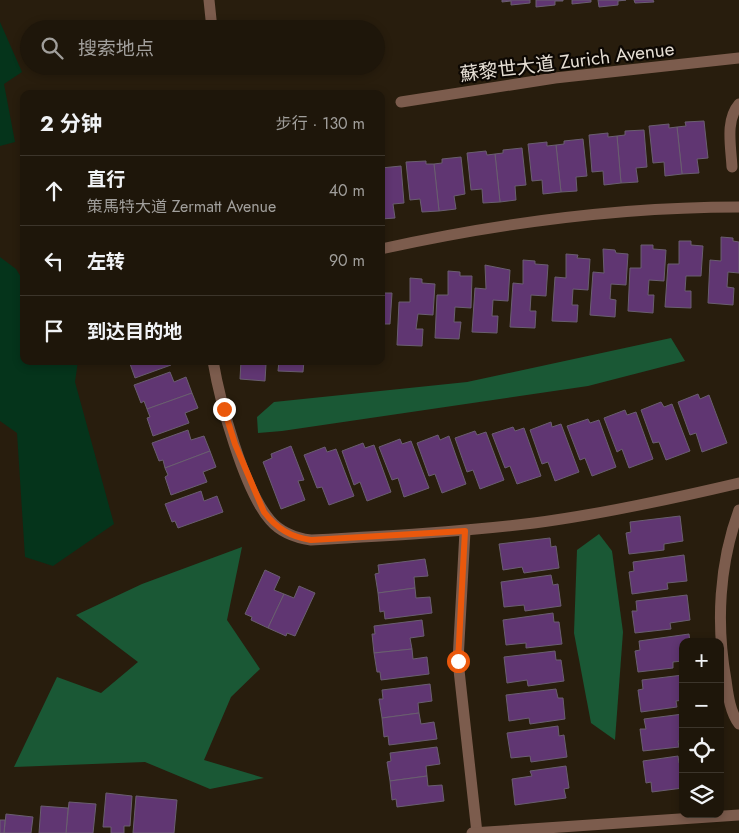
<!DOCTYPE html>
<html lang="zh">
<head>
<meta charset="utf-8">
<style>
	body { margin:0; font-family:Jost,"Noto Sans SC",sans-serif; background:#2b2318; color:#f1f3f6 }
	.controls { position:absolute; right:15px; bottom:15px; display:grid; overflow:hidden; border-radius:10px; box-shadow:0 2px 8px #0003 }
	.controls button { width:45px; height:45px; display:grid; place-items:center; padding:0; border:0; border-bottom:1px solid #3c352b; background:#1e160a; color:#f1f3f6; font:25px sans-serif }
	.stop { position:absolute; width:15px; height:15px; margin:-11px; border:4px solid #ea580c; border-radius:50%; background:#fff }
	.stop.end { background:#ea580c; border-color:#fff; box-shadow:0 1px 5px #0008 }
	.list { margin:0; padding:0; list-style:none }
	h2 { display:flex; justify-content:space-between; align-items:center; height:65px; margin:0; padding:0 20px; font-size:21px }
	h2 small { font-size:16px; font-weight:400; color:#a19f9c }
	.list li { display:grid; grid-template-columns:32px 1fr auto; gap:15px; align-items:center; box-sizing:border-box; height:70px; padding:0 20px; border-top:1px solid #3c352b }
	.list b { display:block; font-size:19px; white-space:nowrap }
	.list p { margin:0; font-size:16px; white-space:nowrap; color:#a19f9c }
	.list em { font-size:16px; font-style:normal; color:#a19f9c }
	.icon { flex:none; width:28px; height:28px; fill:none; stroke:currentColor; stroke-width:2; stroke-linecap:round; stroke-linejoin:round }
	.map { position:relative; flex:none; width:739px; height:833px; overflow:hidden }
	.search { position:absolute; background:#1e160a; box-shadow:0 2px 8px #0003; left:20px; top:20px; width:365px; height:55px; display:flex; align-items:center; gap:12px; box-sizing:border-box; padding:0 18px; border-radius:28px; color:#a19f9c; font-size:19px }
	.panel { position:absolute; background:#1e160a; box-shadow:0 2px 8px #0003; left:20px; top:90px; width:365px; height:275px; border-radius:10px }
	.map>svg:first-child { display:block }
	.green { fill:#05341b }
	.forest { fill:#1a5835 }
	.building { fill:#603672; stroke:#6a5e70 }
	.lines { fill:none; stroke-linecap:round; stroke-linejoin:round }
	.service { stroke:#7c5c4d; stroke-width:11 }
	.route { stroke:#ea580c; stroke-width:6 }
	.labels { text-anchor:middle; stroke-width:4.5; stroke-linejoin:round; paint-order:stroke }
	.street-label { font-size:19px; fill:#e6dfd5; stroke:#0d0803 }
</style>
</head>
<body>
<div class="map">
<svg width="739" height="833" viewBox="0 0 739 833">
	<rect width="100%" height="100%" fill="#281d0d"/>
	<g class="green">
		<path d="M0,22L22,72L4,84L15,142L0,146Z"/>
		<path d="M0,257L16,269L24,282V361H78L75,382L114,524L53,566L25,557L17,433L0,421Z"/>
	</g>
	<g class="forest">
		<path d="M671,338L685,361L588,386L282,431L258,433L257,417L274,402L467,382Z"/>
		<path d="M599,534L612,551L623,632L615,740L591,723L574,633L577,550Z"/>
		<path d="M242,547L227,620L260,669L231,697L204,760L264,778L210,789L145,762L14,767L57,677L101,693L138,662L76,615L142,584Z"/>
	</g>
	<g class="building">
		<path d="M502,0H530V3L511,5V1L502,2Z"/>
		<path d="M536,0H563V1H555V5L536,7Z"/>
		<path d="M572,0H591V2L572,4Z"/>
		<path d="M598,0H626L618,1V5L599,7Z"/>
		<path d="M634,0H653L654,2L635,3Z"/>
		<path d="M704,121L708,158L697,159L699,173L682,174L677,127L686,126L685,122Z"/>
		<path d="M669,124V128L677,127L682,174L665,176L664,162L653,163L649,126Z"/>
		<path d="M644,130L647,167L636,168L638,182L621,183L617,136L625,135V131Z"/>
		<path d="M608,133V137L617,136L621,183L604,185L603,171L592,172L589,135Z"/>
		<path d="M583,139L587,176L576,177L577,191L561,192L556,145L564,144V141Z"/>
		<path d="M547,142V146L556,145L561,192L543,194L542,180L532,181L528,144Z"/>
		<path d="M522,148L526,185L515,186L516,200L500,202L495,154L503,153V150Z"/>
		<path d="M486,151L487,155L495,154L500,202L483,203L482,189L471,190L467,153Z"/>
		<path d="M461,157L465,194L454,196L456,209L439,211L434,164L442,163V159Z"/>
		<path d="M426,161V164H434L439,211L422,212L420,199L410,200L406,162Z"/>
		<path d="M401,166L404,203L393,204L395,218L381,219V168Z"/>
		<path d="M721,237L733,238V241L739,242V273L728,272L727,287L734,288L733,305L708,303L710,260L721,261Z"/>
		<path d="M679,241H691V245L703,246L701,276H686L685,291H691V308L665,307L668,264H679Z"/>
		<path d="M641,245H653V249L666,250L664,281L649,280L648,295H654L653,313L628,311L630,268H641Z"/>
		<path d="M603,249L615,250L616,253L628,254L626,285L611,284L610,299L616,300L615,317L590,315L593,272L604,273Z"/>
		<path d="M566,254L578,255L577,258L590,259L588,290L573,289L572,305H578L577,322L552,321L555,277L566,278Z"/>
		<path d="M523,260L535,261V264L548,265L546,296L531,295L530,311H536L535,328L510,327L513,283L523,284Z"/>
		<path d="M485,265L510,270L508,301L493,300L492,316H498L497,333L472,332L475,288L486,289Z"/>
		<path d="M448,271L460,272V276H472L471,308L455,307L454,322H461L459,339L435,338L437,295H448Z"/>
		<path d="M410,278L422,279V283L435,284L433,315L418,314L416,329H423L422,346L397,345L399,302H410Z"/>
		<path d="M381,293H392L390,324H381Z"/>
		<path d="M129,361H169L171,365L135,378Z"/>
		<path d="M241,361H260V364H266L265,381L240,379Z"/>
		<path d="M279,361H304L303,372L278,371Z"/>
		<path d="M316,361H341V364L316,363Z"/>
		<path d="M170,372L174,382L186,377L192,393L147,409L144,401L141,403L134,385Z"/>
		<path d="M192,393L198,408L185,413L189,423L153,436L147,418L150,417L147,409Z"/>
		<path d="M698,394L700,399L709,395L727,443L702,452L696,433L690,435L678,402Z"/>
		<path d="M661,402L664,407L672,404L690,451L666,460L659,442L653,443L641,410Z"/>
		<path d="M625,410L627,415L636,412L653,459L629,468L622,449L617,452L604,418Z"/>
		<path d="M588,419L590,423L599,420L616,467L592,476L585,458L580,460L567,426Z"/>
		<path d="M551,422L552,427L561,424L579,472L555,481L548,462L542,464L530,430Z"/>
		<path d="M513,427L515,431L524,428L541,476L517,484L510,466L505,468L492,434Z"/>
		<path d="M188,430L191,440L204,436L210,451L165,468L163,460L159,461L152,443Z"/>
		<path d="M475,431L477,435L486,432L504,480L480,489L473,470L467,472L455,438Z"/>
		<path d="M438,435L440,440L449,436L466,484L442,493L435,474L429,476L417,443Z"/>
		<path d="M400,439L402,444L411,441L429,488L404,497L398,478L392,480L379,447Z"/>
		<path d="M363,443L365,448L374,445L391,492L367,501L360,482L354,485L342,451Z"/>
		<path d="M291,446L304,480L298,481L305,500L281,509L263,462L272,458L271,454Z"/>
		<path d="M325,447L327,452L336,449L354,496L329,505L322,487L317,488L304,455Z"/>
		<path d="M210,451L216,467L203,472L207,482L171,495L165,477L168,475L165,468Z"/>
		<path d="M201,491L204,501L217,496L223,512L178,528L175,521L172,522L165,504Z"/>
		<path d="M680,516L683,541L664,544V550L629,554L626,533L631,532L630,522Z"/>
		<path d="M550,538L551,547L556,546L559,568L524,573L522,567L503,570L499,544Z"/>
		<path d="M684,555L687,581L667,583L668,589L632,594L629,572L634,571L633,562Z"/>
		<path d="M425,559L428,576L414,577L415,588L378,593L375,574L379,573L378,565Z"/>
		<path d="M265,570L280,577L274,590L284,594L268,628L251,620L252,617L245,614Z"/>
		<path d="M551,575L553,585L558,584L561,606L525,611L524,605L504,607L501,582Z"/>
		<path d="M299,586L315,593L295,636L287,633L286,636L268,628L284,594L294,598Z"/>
		<path d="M415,588L416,598L430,597L432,613L385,619L384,611L380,612L378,593Z"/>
		<path d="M687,595L690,620L670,623L671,629L635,633L632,611H637L636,601Z"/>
		<path d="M553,613L554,622H559L562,644L526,648V643L506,645L503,620Z"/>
		<path d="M422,620L424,636L410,638L412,649L374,653L372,634H375L374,626Z"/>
		<path d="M689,634L690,642H683V661L673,662V668L638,672L635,651L640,650L639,641Z"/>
		<path d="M412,649L413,659L427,657L429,674L381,680L380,672H377L374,653Z"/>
		<path d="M555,651L556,660H561L564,681L528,686L527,680L507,683L504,657Z"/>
		<path d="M683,675V700L676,701L677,707L641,712L638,690L643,689L642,680Z"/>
		<path d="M430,684L432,701L418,703L419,713L382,718L379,699H383L382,690Z"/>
		<path d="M556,689L558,698H563L565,719L530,724L529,718L509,721L506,695Z"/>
		<path d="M419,713L421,724L434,722L437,739L389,745L388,736L384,737L382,718Z"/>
		<path d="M683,714V740L678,741L679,747L643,751L640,729H646L644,719Z"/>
		<path d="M558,726L559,736L564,735L567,757L531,762L530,756L511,758L507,733Z"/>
		<path d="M437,747L440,764L426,766L427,776L390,781L387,762L391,761L390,753Z"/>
		<path d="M678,756L679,763L683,762V788L652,792L651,782L646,783L643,761Z"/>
		<path d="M566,766L569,788L564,789L566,798L515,805L512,779L532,776L530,771Z"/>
		<path d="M427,776L428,786L442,785L444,801L397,807L396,799L392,800L390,781Z"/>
		<path d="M106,793L132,796L130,826H124V833H111V827H103Z"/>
		<path d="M136,796L177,800L174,833H133Z"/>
		<path d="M69,802L96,804L93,833H66Z"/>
		<path d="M41,806L68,808L66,833H39Z"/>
		<path d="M6,814L33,817L31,833H4Z"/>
		<path d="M0,820H5L4,833H0Z"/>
	</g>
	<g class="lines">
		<g class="service">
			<path d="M209,0L212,29"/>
			<path d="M401,102L555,78L739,58"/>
			<path d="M732,167C731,147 725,120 739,104"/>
			<path d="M381,249C499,223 618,207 739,207"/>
			<path d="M213,361C220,402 244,490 270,520C281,533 296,538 311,540C386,536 460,532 534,523C603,514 671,499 739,483"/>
			<path d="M739,510C719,564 716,624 726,680C728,695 730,712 739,724"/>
			<path d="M465,531L458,661L477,833"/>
			<path d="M472,833L739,815"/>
		</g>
	</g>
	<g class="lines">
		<path class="route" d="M224,409L235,444L264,512C277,529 291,537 311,540L465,531L458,661"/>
	</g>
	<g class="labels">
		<g class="street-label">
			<text transform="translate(567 61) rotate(-7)" y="7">蘇黎世大道 Zurich Avenue</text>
		</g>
	</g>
</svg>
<div class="controls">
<button>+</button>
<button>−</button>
<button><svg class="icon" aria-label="locate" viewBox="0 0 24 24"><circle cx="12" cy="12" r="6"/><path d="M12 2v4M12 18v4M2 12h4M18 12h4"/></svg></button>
<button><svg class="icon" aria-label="layers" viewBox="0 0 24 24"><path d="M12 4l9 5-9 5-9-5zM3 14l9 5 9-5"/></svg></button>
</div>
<div class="stop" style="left:458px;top:661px"></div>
<div class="stop end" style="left:224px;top:409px"></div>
<div class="search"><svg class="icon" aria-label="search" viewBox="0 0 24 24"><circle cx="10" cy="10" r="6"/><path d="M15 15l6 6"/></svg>搜索地点</div>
<section class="panel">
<h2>2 分钟<small>步行 · 130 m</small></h2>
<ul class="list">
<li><svg class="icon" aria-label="ahead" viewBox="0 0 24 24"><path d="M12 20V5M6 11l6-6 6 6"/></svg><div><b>直行</b><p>策馬特大道 Zermatt Avenue</p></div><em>40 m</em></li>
<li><svg class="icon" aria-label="left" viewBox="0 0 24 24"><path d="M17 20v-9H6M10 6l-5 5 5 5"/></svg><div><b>左转</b></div><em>90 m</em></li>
<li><svg class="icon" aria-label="arrive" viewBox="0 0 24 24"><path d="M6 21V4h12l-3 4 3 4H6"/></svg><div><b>到达目的地</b></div></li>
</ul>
</section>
</div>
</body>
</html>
